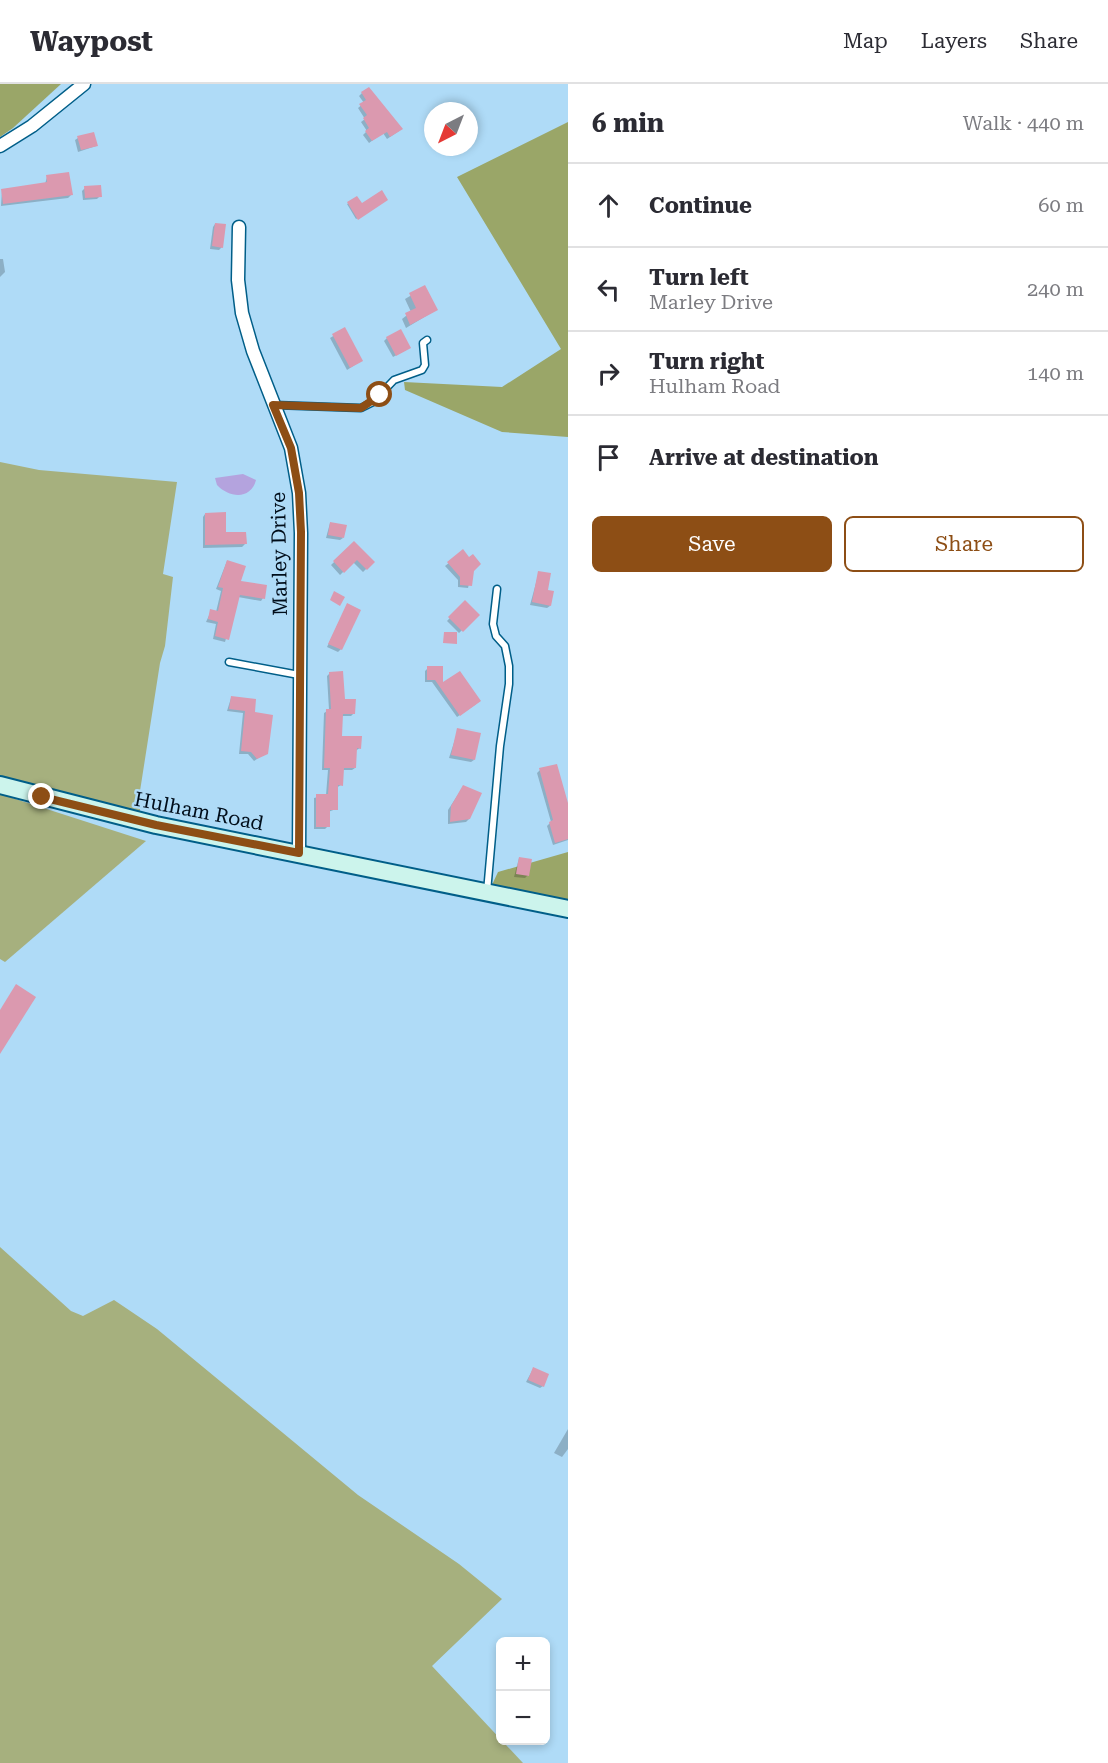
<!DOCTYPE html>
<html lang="en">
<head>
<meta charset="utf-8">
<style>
	body { margin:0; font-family:"Roboto Serif",serif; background:#f2f2f3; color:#2b2b33 }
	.controls { position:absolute; right:18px; bottom:18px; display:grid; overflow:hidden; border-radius:9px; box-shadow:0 3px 9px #0003 }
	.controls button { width:54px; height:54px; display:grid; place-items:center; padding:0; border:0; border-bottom:2px solid #e1e1e2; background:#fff; color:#2b2b33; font:30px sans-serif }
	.compass { position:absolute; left:424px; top:18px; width:54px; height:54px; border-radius:50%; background:#fff; box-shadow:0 3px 9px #0003; rotate:222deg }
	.stop { position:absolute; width:18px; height:18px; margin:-14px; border:4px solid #8d4e15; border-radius:50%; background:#fff }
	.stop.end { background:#8d4e15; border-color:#fff; box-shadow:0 2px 6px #0008 }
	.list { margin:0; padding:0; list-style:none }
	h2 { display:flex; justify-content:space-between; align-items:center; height:78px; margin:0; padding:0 24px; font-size:26px }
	h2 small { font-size:20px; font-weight:400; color:#7c7c81 }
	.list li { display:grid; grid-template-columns:39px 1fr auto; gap:18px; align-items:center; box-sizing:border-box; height:84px; padding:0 24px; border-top:2px solid #e1e1e2 }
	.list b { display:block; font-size:22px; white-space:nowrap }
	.list p { margin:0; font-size:20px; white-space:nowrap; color:#7c7c81 }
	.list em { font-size:20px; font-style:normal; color:#7c7c81 }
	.actions { display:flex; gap:12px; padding:18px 24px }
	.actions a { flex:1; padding:14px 0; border:2px solid #8d4e15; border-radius:9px; text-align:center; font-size:21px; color:#8d4e15 }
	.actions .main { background:#8d4e15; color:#fff }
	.icon { flex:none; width:33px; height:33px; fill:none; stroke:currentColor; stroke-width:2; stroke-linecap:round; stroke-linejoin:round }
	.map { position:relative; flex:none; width:568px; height:1679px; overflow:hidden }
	header { display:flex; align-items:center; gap:36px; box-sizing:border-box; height:84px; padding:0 30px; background:#fff; border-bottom:2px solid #e1e1e2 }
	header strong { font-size:28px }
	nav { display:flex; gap:33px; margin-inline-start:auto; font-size:21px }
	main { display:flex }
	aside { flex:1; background:#fff }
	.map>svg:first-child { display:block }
	.green { fill:#a6b07e }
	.forest { fill:#9aa668 }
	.water { fill:#b4a3de }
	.shadow { fill:#0003 }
	.building { fill:#db99af }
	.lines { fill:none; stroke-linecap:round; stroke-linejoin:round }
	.lane-casing { stroke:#005e88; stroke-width:9 }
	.street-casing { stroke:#005e88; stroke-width:15 }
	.secondary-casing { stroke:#005e88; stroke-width:20 }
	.lane { stroke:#fff; stroke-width:6 }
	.street { stroke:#fff; stroke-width:12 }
	.secondary { stroke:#ccf4ec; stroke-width:16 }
	.route { stroke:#8d4e15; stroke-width:8 }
	.labels { text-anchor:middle; stroke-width:5; stroke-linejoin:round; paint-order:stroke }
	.street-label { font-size:20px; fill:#000d1a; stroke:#afdbf7 }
</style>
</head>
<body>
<header>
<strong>Waypost</strong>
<nav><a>Map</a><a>Layers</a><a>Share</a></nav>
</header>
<main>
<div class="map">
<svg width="568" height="1679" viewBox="0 0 568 1679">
	<rect width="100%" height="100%" fill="#afdbf7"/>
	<g class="green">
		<path d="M0,378L39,386L177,398L163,490L173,493L165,562L160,579L140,707V731L54,710L0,692Z"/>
		<path d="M0,710L146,757L5,878L0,875Z"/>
		<path d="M0,1163L71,1227L83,1232L114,1216L157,1245L358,1411L459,1480L502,1515L432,1582L523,1679H0Z"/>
	</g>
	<g class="forest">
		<path d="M0,0H61L13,44L0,53Z"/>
		<path d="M568,38V353L502,348L405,306L404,298L502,303L561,265L457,93Z"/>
		<path d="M568,768V816L491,803L498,788Z"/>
	</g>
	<path class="water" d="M243,390L256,396C251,416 229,414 217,401L215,394Z"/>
	<g class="shadow">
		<path d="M362,9L399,47L387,55L383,49L369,59L363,51L367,47L361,38L365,35L358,24L364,19L359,12Z"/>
		<path d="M78,54L96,62L78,68L75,56Z"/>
		<path d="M47,93L71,111L68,114L1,122L2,106L45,100Z"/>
		<path d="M85,104L100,112L97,115L83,116L82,107Z"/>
		<path d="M357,114L361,121L386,116L356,135L347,120Z"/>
		<path d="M215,140L222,163L219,166L210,165L213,143Z"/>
		<path d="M0,175H3L5,188L0,193Z"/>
		<path d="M425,203L436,226L406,244L402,235L411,228L405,215Z"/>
		<path d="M345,245L361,277L347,286L330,254Z"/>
		<path d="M387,254L406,266L393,273L384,257Z"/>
		<path d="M205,430L225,449L245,460L242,463L203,464V433Z"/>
		<path d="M330,439L343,454L340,456L326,454Z"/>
		<path d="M354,459L373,478L363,488L353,478L340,491L331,481Z"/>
		<path d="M463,468L472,487L468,504L458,503V496L445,482Z"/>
		<path d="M227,477L239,498L263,514L261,517L238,513L225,558L213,555L216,540L206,538L211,527L216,528L221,507L216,505Z"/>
		<path d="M539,488L550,522L547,524L530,521Z"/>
		<path d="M465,518L478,531L459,549L447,537Z"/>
		<path d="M347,521L341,565L338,568L327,563Z"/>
		<path d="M428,584L442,601L476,620L457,633L432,598H425V587Z"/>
		<path d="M330,589L343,616L354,629L351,632H341L340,653L360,664L355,667V684L352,686H342L341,701L336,704V725L328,728V742L325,745H314V714L326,711L328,686H322L324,629L329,626L327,592Z"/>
		<path d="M231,614L253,630L266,669L254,677L248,670H239L243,629L227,627Z"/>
		<path d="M458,646L474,676L471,678L449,674Z"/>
		<path d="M540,686L568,725V756L553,761L547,742L551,738L537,689Z"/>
		<path d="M461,706L469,735L466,738L448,740V726Z"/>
		<path d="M519,774L528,791L525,794L514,793Z"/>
		<path d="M533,1285L543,1302L540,1304L526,1298Z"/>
		<path d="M568,1345V1365L562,1373L554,1369Z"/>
	</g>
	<g class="building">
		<path d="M369,3L403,45L390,53L387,48L372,57L365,47L369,44L363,34L367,31L359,20L366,16L361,8Z"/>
		<path d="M94,48L98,62L81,66L77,52Z"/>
		<path d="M69,88L73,111L3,120L1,105L47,98L46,91Z"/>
		<path d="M101,101L102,113L85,114L84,102Z"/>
		<path d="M382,106L388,116L358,136L347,118L357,112L362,119Z"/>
		<path d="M215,139L226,140L223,164L212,162Z"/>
		<path d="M425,201L438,226L410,241L405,229L416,224L409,209Z"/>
		<path d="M345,243L363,277L350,284L332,250Z"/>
		<path d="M401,245L411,264L396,272L386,253Z"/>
		<path d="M226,428V448H246L247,460L205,461V429Z"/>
		<path d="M330,438L347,441L344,454L328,451Z"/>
		<path d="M354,457L375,478L367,486L357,476L344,489L333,477Z"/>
		<path d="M463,465L469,473L473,470L481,480L474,487L472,502L460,501V493L447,478Z"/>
		<path d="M227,476L246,482L241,497L267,501L265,515L240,511L229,556L215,552L218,538L208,535L210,525L218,527L223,504L218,503Z"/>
		<path d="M538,487L551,489L548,506L554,507L551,522L532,518Z"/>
		<path d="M334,507L345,513L340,522L330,516Z"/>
		<path d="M465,516L480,531L463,548L448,533Z"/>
		<path d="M347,519L361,526L342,566L328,560Z"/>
		<path d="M444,548H457V560L443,559Z"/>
		<path d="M427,582H443V598L460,587L481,617L460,632L435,596H427Z"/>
		<path d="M343,587L345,615H356L355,630H343L342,652H362L361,665L357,664L356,684H344L343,702L338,701V726H330V743H316V710H328L330,684H324L326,625H331L329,588Z"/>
		<path d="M231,612L256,615L255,628L273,631L268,670L257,675L251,668L241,667L245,627L229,625Z"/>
		<path d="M457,644L481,649L475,676L451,671Z"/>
		<path d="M557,680L568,719V755L555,759L549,738L553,736L539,684Z"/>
		<path d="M463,701L482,709L470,735L450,738L451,722Z"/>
		<path d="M519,773L532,775L529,792L516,790Z"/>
		<path d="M16,900L36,913L0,970V926Z"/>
		<path d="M533,1283L549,1290L544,1303L528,1296Z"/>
	</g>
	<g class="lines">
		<g class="lane-casing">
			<g id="lane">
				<path d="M274,321L361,324L373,318L394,296L422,286L425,281L423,259L427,256"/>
				<path d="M229,578L299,591"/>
				<path d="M487,808L500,662L509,600V582L505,562L496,552L493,540L497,505"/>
			</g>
		</g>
		<g class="street-casing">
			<g id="street">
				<path d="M0,62L32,42L84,0"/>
				<path d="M239,143L238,196L242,229L253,267L291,364L299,409L301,449L299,769"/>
			</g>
		</g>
		<g class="secondary-casing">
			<path id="secondary" d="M0,701L156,741L568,825"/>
		</g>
		<use href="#lane" class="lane"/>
		<use href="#street" class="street"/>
		<use href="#secondary" class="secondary"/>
	</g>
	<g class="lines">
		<path class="route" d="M42,713L156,741L299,769L301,448L299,409L291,364L273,321L361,324L380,311"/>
	</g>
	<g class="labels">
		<g class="street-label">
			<text transform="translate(279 470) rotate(-91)" y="7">Marley Drive</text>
			<text transform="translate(199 727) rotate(11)" y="7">Hulham Road</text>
		</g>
	</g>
</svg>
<div class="controls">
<button>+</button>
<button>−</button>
</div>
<svg class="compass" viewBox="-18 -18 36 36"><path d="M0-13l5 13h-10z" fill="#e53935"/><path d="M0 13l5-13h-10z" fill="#7c7c81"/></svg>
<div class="stop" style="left:380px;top:311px"></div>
<div class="stop end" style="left:42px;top:713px"></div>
</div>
<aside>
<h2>6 min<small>Walk · 440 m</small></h2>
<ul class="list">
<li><svg class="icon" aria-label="ahead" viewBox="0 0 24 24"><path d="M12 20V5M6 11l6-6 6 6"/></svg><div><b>Continue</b></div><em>60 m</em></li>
<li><svg class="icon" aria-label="left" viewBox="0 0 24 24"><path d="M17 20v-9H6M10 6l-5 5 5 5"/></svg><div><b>Turn left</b><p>Marley Drive</p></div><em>240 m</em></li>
<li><svg class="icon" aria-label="right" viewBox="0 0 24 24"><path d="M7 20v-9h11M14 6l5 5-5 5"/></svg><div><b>Turn right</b><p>Hulham Road</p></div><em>140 m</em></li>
<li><svg class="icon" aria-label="arrive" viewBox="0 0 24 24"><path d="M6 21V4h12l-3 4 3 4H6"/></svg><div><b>Arrive at destination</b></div></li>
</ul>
<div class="actions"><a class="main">Save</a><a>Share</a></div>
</aside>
</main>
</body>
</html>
